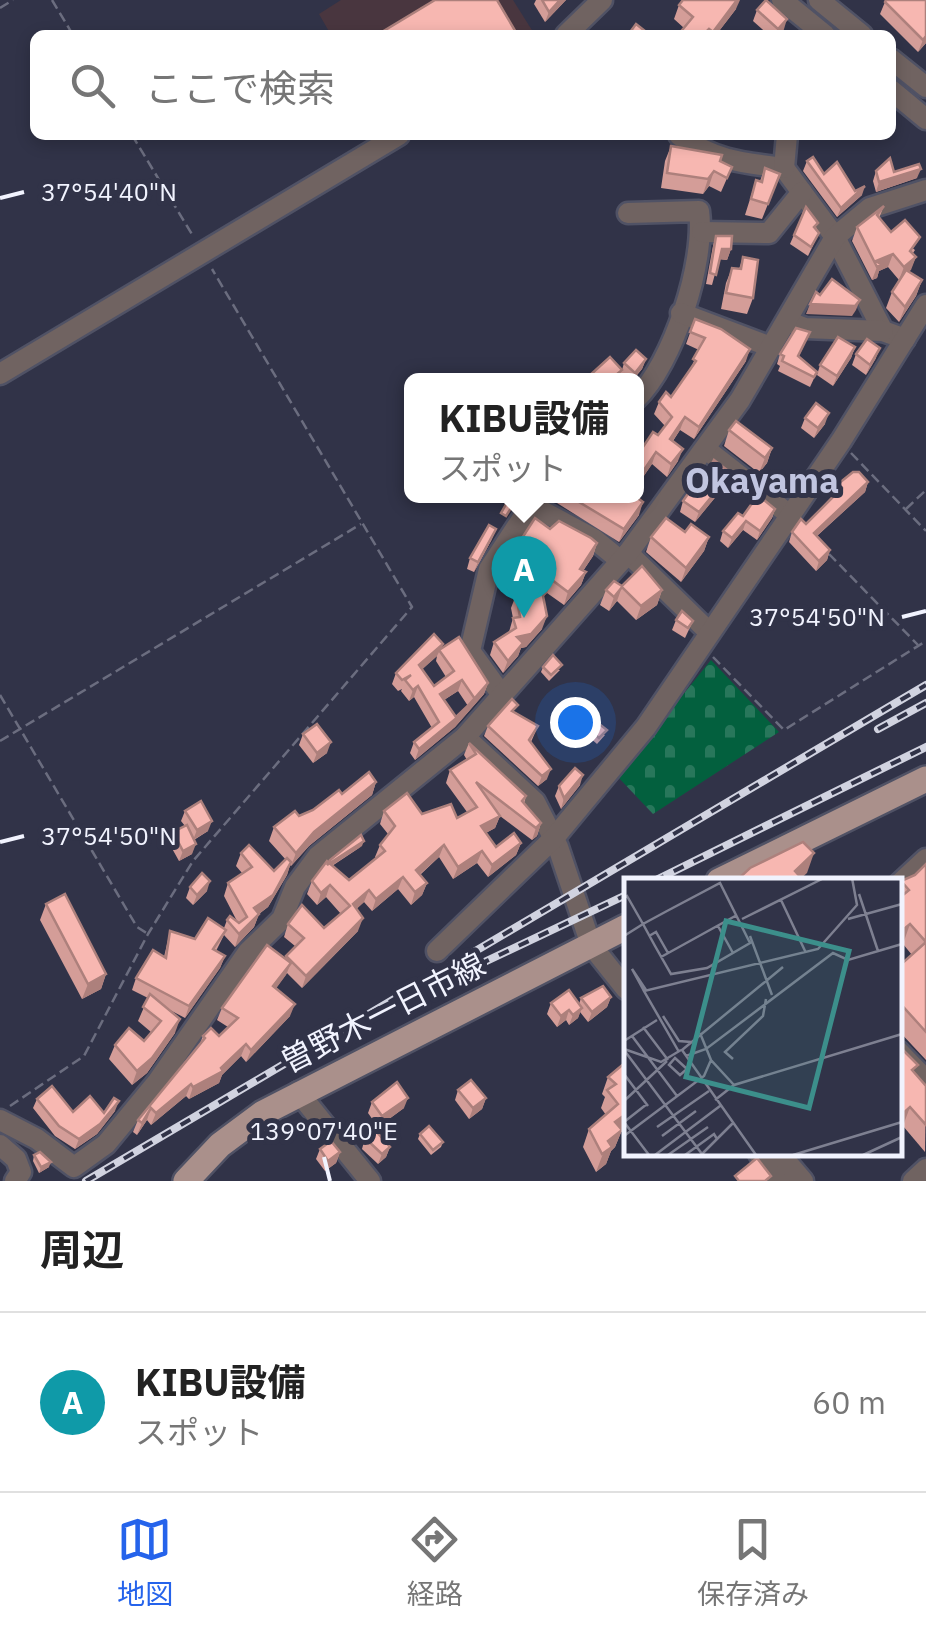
<!DOCTYPE html>
<html lang="ja">
<head>
<meta charset="utf-8">
<style>
	body { margin:0; font-family:"IBM Plex Sans","Noto Sans JP",sans-serif; background:#f2f2f2; color:#222 }
	.you { position:absolute; left:575px; top:722px; width:35px; height:35px; margin:-25px; border:8px solid #fff; border-radius:50%; background:#1a73e8; box-shadow:0 0 0 15px #1a73e833 }
	.badge { display:grid; place-items:center; width:65px; height:65px; border-radius:50%; background:#2563eb; color:#fff; font-size:32px; font-weight:700 }
	.pin { position:absolute; translate:-50% -82px; filter:drop-shadow(0 2px 5px #0008) }
	.pin::after { content:''; position:absolute; top:52px; width:35px; height:30px; background:inherit; clip-path:polygon(0 0,100% 0,50% 100%) }
	.popup { position:absolute; left:404px; top:373px; width:240px; height:130px; box-sizing:border-box; display:grid; place-content:center; border-radius:15px; background:#fff; filter:drop-shadow(0 2px 8px #0005); font-size:32px; white-space:nowrap; color:#767676 }
	.popup b { font-size:38px; color:#222 }
	.popup::after { content:''; position:absolute; left:50%; top:100%; margin-left:-20px; border:20px solid transparent; border-top-color:#fff }
	.list { margin:0; padding:0; list-style:none }
	h2 { display:flex; justify-content:space-between; align-items:center; height:130px; margin:0; padding:0 40px; font-size:42px }
	h2 small { font-size:32px; font-weight:400; color:#767676 }
	.list li { display:grid; grid-template-columns:65px 1fr auto; gap:30px; align-items:center; box-sizing:border-box; height:180px; padding:0 40px; border-top:2px solid #e0e0e0 }
	.list b { display:block; font-size:38px; white-space:nowrap }
	.list p { margin:0; font-size:32px; white-space:nowrap; color:#767676 }
	.list em { font-size:32px; font-style:normal; color:#767676 }
	.icon { flex:none; width:55px; height:55px; fill:none; stroke:currentColor; stroke-width:2; stroke-linecap:round; stroke-linejoin:round }
	.map { position:relative; flex:none; width:926px; height:1181px; overflow:hidden }
	.search { position:absolute; background:#fff; box-shadow:0 5px 15px #0003; left:30px; right:30px; top:30px; height:110px; display:flex; align-items:center; gap:25px; box-sizing:border-box; padding:0 35px; border-radius:15px; color:#767676; font-size:38px }
	.sheet { height:310px; background:#fff }
	nav { display:flex; justify-content:space-around; align-items:center; box-sizing:border-box; height:140px; border-top:2px solid #e0e0e0; background:#fff; font-size:28px; color:#767676 }
	nav a { display:grid; justify-items:center; gap:5px }
	nav .on { color:#2563eb }
	.map>svg:first-child { display:block }
	.education { fill:#49363f }
	.cemetery { fill:url(#cemetery-stones) }
	.lines { fill:none; stroke-linecap:round; stroke-linejoin:round }
	.minor-casing { stroke:#505265; stroke-width:25 }
	.major-casing { stroke:#505265; stroke-width:30 }
	.path { stroke:#6b6d7f; stroke-width:2.5; stroke-dasharray:10 5; stroke-linecap:butt }
	.minor { stroke:#706361; stroke-width:20 }
	.major { stroke:#aa908b; stroke-width:25 }
	.rail-casing { stroke:#d1d3e0; stroke-width:8 }
	.rail { stroke:#313348; stroke-width:4; stroke-dasharray:11; stroke-linecap:butt }
	.wall { fill:#d49d98; fill-rule:evenodd }
	.shaded-wall { fill:#ad807c }
	.building { fill:#f7b7b1; stroke:#ad807c; stroke-width:2.5; fill-rule:evenodd }
	.ticks { fill:none; stroke:#f1f3fe; stroke-width:4 }
	.labels { text-anchor:middle; stroke-width:10; stroke-linejoin:round; paint-order:stroke }
	.street-label { font-size:32px; fill:#f1f3fe; stroke:#313348 }
	.neighbourhood-label { font-size:35px; font-weight:bold; fill:#c1c5e0; stroke:#313348 }
	.inset-road { fill:none; stroke:#7e8091; stroke-width:2.5 }
	.view { fill:#3c8f8b; fill-opacity:0.15; stroke:#3c8f8b; stroke-width:5 }
	.inset-edge { fill:none; stroke:#f1f3fe; stroke-width:5 }
	.ticks-label { font-size:25px; text-anchor:middle; fill:#f1f3fe; stroke:#313348; stroke-width:10; stroke-linejoin:round; paint-order:stroke }
</style>
</head>
<body>
<div class="map">
<svg width="926" height="1181" viewBox="0 0 926 1181">
	<defs>
		<pattern id="cemetery-stones" width="16" height="16" patternUnits="userSpaceOnUse" patternTransform="scale(2.5)"><rect width="16" height="16" fill="#03603e"/><path d="M2 7V4a2 2 0 0 1 4 0v3zM10 15v-3a2 2 0 0 1 4 0v3z" fill="#28775b"/></pattern>
	</defs>
	<rect width="100%" height="100%" fill="#313348"/>
	<path class="education" d="M341,0H513L535,35H331L319,14Z"/>
	<path class="cemetery" d="M711,660L779,732L653,814L617,776Z"/>
	<g class="lines">
		<g class="minor-casing">
			<g id="minor">
				<path d="M782,0L825,35"/>
				<path d="M819,0L862,35"/>
				<path d="M566,35L602,0"/>
				<path d="M891,59L926,87"/>
				<path d="M891,90L926,119"/>
				<path d="M679,135C712,160 743,163 784,168L835,237L883,331L905,339"/>
				<path d="M784,168L787,135"/>
				<path d="M628,213L699,211C706,261 673,364 636,399"/>
				<path d="M702,232L769,233L802,192"/>
				<path d="M681,313L771,347"/>
				<path d="M787,321L805,328L883,331"/>
				<path d="M0,374L399,135"/>
				<path d="M707,450L791,516"/>
				<path d="M531,505L594,539L621,561"/>
				<path d="M628,553L709,632"/>
				<path d="M502,695L470,651L489,569L537,496"/>
				<path d="M465,737L535,802L558,847L591,945L626,989"/>
				<path d="M898,885L926,859"/>
				<path d="M437,951L554,838L646,727L841,441L926,305"/>
				<path d="M898,1051L926,1080"/>
				<path d="M298,1092L370,1181"/>
				<path d="M0,1120L37,1139L74,1167L106,1144L158,1081L248,952L282,919L295,887L318,856L465,737L628,553L740,400L835,237L870,208L926,190"/>
				<path d="M0,1145L16,1159L21,1172L15,1181"/>
				<path d="M759,1154L781,1181"/>
				<path d="M780,1154L803,1181"/>
				<path d="M913,1181L926,1169"/>
			</g>
		</g>
		<g class="major-casing">
			<g id="major">
				<path d="M719,881L926,779"/>
				<path d="M186,1181L220,1145L263,1113L626,927"/>
			</g>
		</g>
		<g class="path">
			<path d="M52,0L73,35"/>
			<path d="M0,8L13,0"/>
			<path d="M132,135L193,236"/>
			<path d="M851,453L926,531"/>
			<path d="M906,509L926,490"/>
			<path d="M829,554L918,645"/>
			<path d="M713,657L784,730L926,641"/>
			<path d="M0,695L137,927L148,934"/>
			<path d="M0,741L361,524"/>
			<path d="M10,1106L84,1056L148,934L193,861L412,607L212,269"/>
		</g>
		<use href="#minor" class="minor"/>
		<use href="#major" class="major"/>
		<g class="rail-casing">
			<g id="rail">
				<path d="M878,729L926,703"/>
				<path d="M654,881L926,747"/>
				<path d="M459,974L626,895"/>
				<path d="M86,1181L926,685"/>
			</g>
		</g>
		<use href="#rail" class="rail"/>
	</g>
	<g class="wall">
		<path d="M536,0H566L545,22L534,4Z"/>
		<path d="M885,2L926,43L918,52L880,14Z"/>
		<path d="M679,5L736,9L716,35H678L684,28L674,19Z"/>
		<path d="M757,10L784,29L778,35H769L753,21Z"/>
		<path d="M671,146L720,161L732,167L721,192L709,186L703,194L661,188L665,161Z"/>
		<path d="M807,161L824,174L862,195L837,217L803,171Z"/>
		<path d="M765,168L780,174L762,219L745,215L756,180L760,181Z"/>
		<path d="M876,171L894,172L917,178L876,192L873,181Z"/>
		<path d="M884,206L879,218L891,232L915,250L913,253L916,257L909,272L922,280L916,296L899,322L886,308L892,292L901,279L899,280L888,267L879,271L877,278L872,280L852,241L857,227Z"/>
		<path d="M806,207L819,233L808,256L790,244Z"/>
		<path d="M716,236L731,249L727,260L719,259L712,285L706,284L713,246Z"/>
		<path d="M743,257L753,298L747,314L721,309L726,283L732,268L739,269Z"/>
		<path d="M695,319L746,361L694,439L680,430L673,441L678,461L667,477L652,464L639,483L636,481V445L643,447L658,435L665,426L654,414L659,402L671,397L689,372L699,350L686,344Z"/>
		<path d="M810,332L799,356L817,372L810,387L778,371L780,366L777,364L780,354Z"/>
		<path d="M855,347L851,358L833,386L817,375L820,365Z"/>
		<path d="M856,354L876,358L866,375L852,365Z"/>
		<path d="M646,359L642,369L633,380H628L621,374L618,380H587L588,377L622,370L624,363Z"/>
		<path d="M805,418L825,424L814,438L801,428Z"/>
		<path d="M729,430L772,448L767,463L759,473L724,446Z"/>
		<path d="M731,473L727,483L695,522L680,512L683,501L697,492Z"/>
		<path d="M868,482L865,492L817,536L830,550L827,560L816,571L789,542L792,532L806,524L835,493L838,484Z"/>
		<path d="M560,496H635L639,515L619,542L557,503Z"/>
		<path d="M775,509L772,518L757,540L743,530L728,548L720,541L723,531L743,516Z"/>
		<path d="M550,529L597,543L593,556L583,571L586,572L581,585L564,605L547,593L543,597L542,629L526,647L521,648L518,656L503,673L490,655L494,642L509,632L513,618L511,608L516,595L526,593L525,587L529,576L510,562L515,549Z"/>
		<path d="M685,532L709,537L704,551L681,582L646,552L651,537Z"/>
		<path d="M492,539L474,572L467,569L470,558Z"/>
		<path d="M622,586L662,590L657,605L636,620L617,601L609,611L600,605L606,590Z"/>
		<path d="M676,620L693,621L685,638L672,630Z"/>
		<path d="M443,644L441,649L488,683L484,694L455,727L415,760L410,753L414,742L432,728L414,697L409,701L401,691L402,689L398,691L392,684L396,673ZM437,656L436,661L446,677L434,686L422,669ZM458,691L468,706L456,717L444,700Z"/>
		<path d="M543,667L560,670L549,681L541,672Z"/>
		<path d="M515,712L538,726L531,742L547,779L538,786L484,736L488,726Z"/>
		<path d="M591,731L605,735L597,744L589,737Z"/>
		<path d="M303,734L327,753L313,763L299,745Z"/>
		<path d="M469,743L526,796L524,804L541,823L537,836L532,840L500,816L495,828L486,833L496,847L521,843L516,855L488,877L477,863L453,879L439,857L420,875L427,883L422,895L411,905L398,889L372,911L364,902L356,909L358,931L302,988L287,973L276,988L290,1016L246,1062L241,1056L222,1075L219,1083L189,1099L186,1096L151,1125L147,1120L137,1135L133,1132L138,1120L199,1046L203,1036H219L228,1027L217,1020L222,1008L285,958L295,946L284,937L288,924L324,928L341,914L326,897L317,905L307,894L312,881L328,863L362,846L332,866L349,880L376,858L375,857L380,845L388,834L380,824L384,811L457,818L467,812L446,783L450,770L467,760L464,755Z"/>
		<path d="M376,782L372,795L309,846L291,866L290,865L287,875L268,907L259,914L254,927L235,947L224,935L216,951L225,956L220,968L185,1018L168,1009L175,1033L147,1073L132,1085L109,1059L115,1045L144,1041L151,1032L138,1021L148,998L132,990L136,978L164,957L170,931L195,939L224,928L227,920L238,923L224,896L228,883L242,873L236,866L241,853L274,871L286,860L269,841L274,827L313,810L342,794Z"/>
		<path d="M580,785L561,809L555,796L559,786Z"/>
		<path d="M185,811L208,831L194,840L192,854L179,861L169,843L173,832L185,826L181,821Z"/>
		<path d="M926,864V1060L898,1030V967L912,955L903,944L898,948V887L901,881L915,875Z"/>
		<path d="M190,887L207,891L193,905L186,898Z"/>
		<path d="M46,904L106,974L101,989L82,999L40,920Z"/>
		<path d="M611,997L607,1007L588,1022L580,1012L578,1018L569,1025L566,1020L557,1027L547,1014L551,1003L579,1004L581,998Z"/>
		<path d="M626,1062V1127L622,1130L615,1147L611,1151L606,1164L596,1172L583,1147L589,1129L606,1115L601,1108L605,1097L602,1094L608,1077Z"/>
		<path d="M915,1073L926,1086L925,1152L903,1126Z"/>
		<path d="M458,1090L486,1098L482,1109L469,1119L455,1100Z"/>
		<path d="M37,1099L73,1112L104,1113L115,1111L97,1134L75,1149L55,1136L33,1108Z"/>
		<path d="M372,1102L404,1108L378,1127L368,1113Z"/>
		<path d="M420,1134L443,1142L441,1147L431,1155L418,1139Z"/>
		<path d="M365,1138L390,1147L386,1157L378,1164L362,1149Z"/>
		<path d="M320,1149L340,1152L336,1163L325,1171L316,1159Z"/>
		<path d="M34,1155L49,1167L39,1173L33,1161Z"/>
	</g>
	<g class="shaded-wall">
		<path d="M560,0H566L545,22L549,12Z"/>
		<path d="M737,0H740L736,9L716,35H712Z"/>
		<path d="M787,19L784,29L778,35H776L778,29Z"/>
		<path d="M926,36V43L918,52L923,40Z"/>
		<path d="M921,169L917,178L876,192L879,182Z"/>
		<path d="M714,171L709,186L703,194L708,179Z"/>
		<path d="M865,186L862,195L837,217L841,208Z"/>
		<path d="M722,249H731L727,260L718,259Z"/>
		<path d="M893,254L888,267L879,271L877,278L872,280L877,267L876,261Z"/>
		<path d="M916,257L911,270L899,280L904,267Z"/>
		<path d="M922,280L916,296L899,322L905,307Z"/>
		<path d="M860,300L856,310L852,316L806,314L810,304Z"/>
		<path d="M855,347L851,358L833,386L837,376Z"/>
		<path d="M880,348L876,358L866,375L870,365Z"/>
		<path d="M750,349L746,361L694,439L699,427Z"/>
		<path d="M646,359L642,369L632,380L635,373Z"/>
		<path d="M829,413L825,424L814,438L818,428Z"/>
		<path d="M685,417L680,430L666,451L670,439Z"/>
		<path d="M772,448L767,463L759,473L765,458Z"/>
		<path d="M683,449L678,461L667,477L671,464Z"/>
		<path d="M656,452L652,464L639,483L644,470Z"/>
		<path d="M731,473L727,483L695,522L699,512Z"/>
		<path d="M868,482L865,492L810,542L814,533Z"/>
		<path d="M643,502L639,515L619,542L624,529Z"/>
		<path d="M775,509L772,518L757,540L760,531Z"/>
		<path d="M746,521L743,530L728,548L732,538Z"/>
		<path d="M496,529L492,539L474,572L478,562Z"/>
		<path d="M709,537L704,551L681,582L686,568Z"/>
		<path d="M597,543L593,556L576,581L580,569Z"/>
		<path d="M830,550L827,560L816,571L819,561Z"/>
		<path d="M586,572L581,585L564,605L568,592Z"/>
		<path d="M552,580L547,593L537,603L542,591Z"/>
		<path d="M622,587L617,601L609,611L614,597Z"/>
		<path d="M662,590L657,605L636,620L641,606Z"/>
		<path d="M547,616L542,629L526,647L521,648L518,656L503,673L517,637Z"/>
		<path d="M443,644L437,656L415,676L419,665Z"/>
		<path d="M462,680L458,691L436,705L440,694Z"/>
		<path d="M488,683L484,694L455,727L415,760L419,749L459,716Z"/>
		<path d="M418,686L414,697L409,701L413,690Z"/>
		<path d="M331,742L327,753L313,763L317,753Z"/>
		<path d="M551,769L547,779L538,786L542,776Z"/>
		<path d="M583,775L580,785L561,809L564,798Z"/>
		<path d="M376,782L372,795L309,846L291,866L296,853L314,832Z"/>
		<path d="M500,816L495,828L476,838L481,826Z"/>
		<path d="M212,821L208,831L193,840L197,830Z"/>
		<path d="M541,823L537,836L532,840L536,828Z"/>
		<path d="M364,841L362,846L325,870L327,865Z"/>
		<path d="M521,843L516,855L488,877L492,865Z"/>
		<path d="M196,844L192,854L179,861L183,851Z"/>
		<path d="M444,845L439,857L411,882L416,870Z"/>
		<path d="M482,851L477,863L453,879L458,867Z"/>
		<path d="M814,853L807,873L798,881L795,871Z"/>
		<path d="M291,862L287,875L268,907L249,921L254,908Z"/>
		<path d="M403,877L398,889L372,911L376,899Z"/>
		<path d="M210,881L207,891L193,905L197,895Z"/>
		<path d="M427,883L422,895L411,905L415,892Z"/>
		<path d="M330,885L326,897L317,905L321,893Z"/>
		<path d="M369,890L364,902L348,917L353,904Z"/>
		<path d="M259,914L254,927L235,947L239,934Z"/>
		<path d="M363,918L358,931L302,988L306,976Z"/>
		<path d="M910,924L903,944L898,948V934Z"/>
		<path d="M225,956L220,968L185,1018L189,1006Z"/>
		<path d="M291,963L286,975L269,998L273,986Z"/>
		<path d="M106,974L101,989L82,999L88,984Z"/>
		<path d="M611,997L607,1007L588,1022L592,1012Z"/>
		<path d="M295,1004L290,1016L246,1062L251,1050Z"/>
		<path d="M582,1008L578,1018L569,1025L573,1015Z"/>
		<path d="M569,1010L566,1020L557,1027L561,1016Z"/>
		<path d="M180,1019L175,1033L147,1073L132,1085L137,1071Z"/>
		<path d="M246,1044L241,1056L222,1075L219,1083L189,1099L193,1087L221,1068Z"/>
		<path d="M191,1084L186,1096L151,1125L156,1113Z"/>
		<path d="M408,1098L404,1108L378,1127L382,1116Z"/>
		<path d="M486,1098L482,1109L469,1119L473,1108Z"/>
		<path d="M119,1101L115,1111L97,1134L75,1149L79,1139Z"/>
		<path d="M910,1107L903,1126L898,1131V1118Z"/>
		<path d="M151,1108L147,1120L137,1135L142,1123Z"/>
		<path d="M626,1114V1127L622,1130L615,1147L611,1151L606,1164L596,1172L615,1122Z"/>
		<path d="M390,1147L386,1157L378,1164L382,1154Z"/>
		<path d="M340,1152L336,1163L325,1171L328,1161Z"/>
		<path d="M51,1162L49,1167L39,1173L41,1167Z"/>
	</g>
	<g class="building">
		<path d="M435,0H497L517,34L377,35Z"/>
		<path d="M542,0H560L549,12Z"/>
		<path d="M683,0H737L713,32L709,29L703,35H678L693,17L679,5Z"/>
		<path d="M766,0L787,19L778,29L757,10Z"/>
		<path d="M886,0H926V36L923,40L885,2Z"/>
		<path d="M636,24L650,35H628Z"/>
		<path d="M671,146L722,155L720,161L732,167L727,178L714,171L708,179L667,173Z"/>
		<path d="M813,157L824,174L837,162L855,191L865,186L841,208L807,161Z"/>
		<path d="M890,158L894,172L919,164L921,169L879,182L876,171Z"/>
		<path d="M765,168L780,174L768,204L751,199L756,180L762,182Z"/>
		<path d="M884,206L877,215L891,232L905,220L920,237L910,251L916,257L904,267L893,254L876,261L882,265L877,267L857,227Z"/>
		<path d="M806,207L818,223L814,227L819,233L811,247L794,235Z"/>
		<path d="M716,236H732L731,249H722L716,275L710,273Z"/>
		<path d="M743,257L758,260L753,298L726,293L732,268L741,269Z"/>
		<path d="M906,270L922,280L905,307L892,292Z"/>
		<path d="M832,279L860,300L855,306L810,304L816,292L820,295Z"/>
		<path d="M695,319L721,329L750,349L699,427L685,417L670,439L683,449L671,464L656,452L644,470L636,466V445L637,444L643,447L653,432L658,435L672,417L659,402L666,392L671,397L696,361L693,359L705,338L690,332Z"/>
		<path d="M796,328L810,332L798,356L817,372L814,377L782,361L784,356L780,354Z"/>
		<path d="M838,337L855,347L837,376L820,365Z"/>
		<path d="M867,339L880,348L870,365L856,354Z"/>
		<path d="M636,350L646,359L635,373L624,363Z"/>
		<path d="M610,357L622,370L610,380H592L588,377Z"/>
		<path d="M816,403L829,413L818,428L805,418Z"/>
		<path d="M736,421L772,448L765,458L729,430Z"/>
		<path d="M714,460L731,473L699,512L683,501L692,488L697,492Z"/>
		<path d="M853,472H859L868,482L814,533L830,550L819,561L792,532L801,519L806,524L842,488L838,484Z"/>
		<path d="M758,495L775,509L760,531L746,521L732,538L723,531L738,513L743,516Z"/>
		<path d="M569,496H635L643,502L624,529Z"/>
		<path d="M508,501L513,505L506,516L501,513Z"/>
		<path d="M535,518L550,529L559,521L591,538L597,543L580,569L586,572L568,592L552,580L542,591L547,616L531,634L517,637L523,643L508,661L494,642L516,628L513,618L520,617L516,595L533,592L530,574L545,571L515,549Z"/>
		<path d="M666,518L685,532L691,524L709,537L686,568L651,537Z"/>
		<path d="M489,525L496,529L478,562L470,558Z"/>
		<path d="M642,566L662,590L641,606L622,587L614,597L606,590L614,581L622,586Z"/>
		<path d="M682,611L693,621L688,628L676,620Z"/>
		<path d="M434,634L443,644L419,665L434,686L454,671L439,650L459,637L488,683L459,716L419,749L414,742L439,722L418,686L413,690L405,680L411,675L402,680L396,673ZM462,680L475,699L456,717L440,694Z"/>
		<path d="M553,655L562,665L551,675L543,667Z"/>
		<path d="M512,699L518,705L512,711L538,726L529,740L551,769L542,776L488,726Z"/>
		<path d="M598,723L607,730L599,738L591,731Z"/>
		<path d="M317,724L331,742L317,753L303,734Z"/>
		<path d="M469,743L526,796L522,801L541,823L536,828L476,782L500,816L481,826L496,847L514,833L521,843L492,865L482,851L458,867L444,845L416,870L427,883L415,892L403,877L376,899L369,890L353,904L363,918L306,976L286,956L304,938L288,924L302,905L324,928L350,906L330,885L321,893L312,881L327,861L349,880L385,851L380,845L395,826L384,811L407,793L422,814L451,804L457,818L477,807L450,770L476,754Z"/>
		<path d="M575,768L583,775L564,798L559,786Z"/>
		<path d="M369,772L376,782L314,832L296,853L274,827L295,811L299,816L313,810L339,790L342,794Z"/>
		<path d="M201,801L212,821L197,830L185,811Z"/>
		<path d="M187,825L196,844L183,851L173,832Z"/>
		<path d="M361,835L364,841L327,865L330,860Z"/>
		<path d="M803,842L814,853L795,871L804,881H736L750,868Z"/>
		<path d="M249,845L274,871L287,858L291,862L273,895L254,908L259,914L239,934L227,920L230,916L239,923L247,917L228,883L252,867L241,853Z"/>
		<path d="M926,864V942L910,924L898,934V899L909,890L901,881L915,875Z"/>
		<path d="M202,873L210,881L197,895L190,887Z"/>
		<path d="M65,894L106,974L88,984L46,904Z"/>
		<path d="M208,918L226,930L213,949L225,956L189,1006L136,978L153,950L166,958L170,931L195,939Z"/>
		<path d="M926,942V1032L898,1001V967Z"/>
		<path d="M267,945L291,963L273,986L295,1004L251,1050L246,1044L221,1068L223,1071L193,1087L191,1084L156,1113L151,1108L142,1123L138,1120L205,1038L203,1036L211,1028L219,1036L238,1018L222,1008Z"/>
		<path d="M603,986L611,997L592,1012L581,998Z"/>
		<path d="M569,990L582,1008L573,1015L569,1010L561,1016L551,1003Z"/>
		<path d="M150,994L180,1019L152,1058L137,1071L115,1045L129,1028L144,1041L161,1021L143,1007Z"/>
		<path d="M902,1049L918,1065L912,1070L926,1086V1125L910,1107L898,1118V1053Z"/>
		<path d="M626,1062V1114L615,1122L622,1130L608,1141L612,1147L602,1154L589,1129L618,1104L607,1090L616,1084L608,1077Z"/>
		<path d="M471,1080L486,1098L473,1108L458,1090Z"/>
		<path d="M397,1082L408,1098L382,1116L372,1102Z"/>
		<path d="M52,1086L73,1112L90,1096L104,1113L114,1098L119,1101L100,1124L79,1139L59,1126L37,1099Z"/>
		<path d="M429,1126L443,1142L433,1150L420,1134Z"/>
		<path d="M375,1130L390,1147L382,1154L365,1138Z"/>
		<path d="M331,1141L340,1152L328,1161L320,1149Z"/>
		<path d="M40,1152L51,1162L41,1167L34,1155Z"/>
		<path d="M757,1158L771,1176L765,1181H739L735,1176Z"/>
	</g>
	<path class="ticks" d="M0,198L24,192M902,617L926,611M0,842L24,836M324,1157L330,1181"/>
	<g class="labels">
		<g class="street-label">
			<text transform="translate(383 1013) rotate(-27)" y="11">曽野木一日市線</text>
		</g>
		<g class="neighbourhood-label">
			<text x="762" y="493">Okayama</text>
		</g>
	</g>
	<g transform="translate(624 878)">
		<rect width="278" height="278" fill="#313348"/>
		<path class="inset-road" d="M235,16L254,73M0,20L3,18L19,46L31,68L47,96L83,90L126,65L96,5L43,33L19,46L0,58M157,22L182,75M118,41L200,0M224,41L278,26M94,48L109,75M25,58L32,54L44,75M126,58L148,117M37,79L113,37M20,113L8,91L22,112M39,138L55,163L67,164M19,149L44,182M76,155L87,182L110,207M8,158L53,218M0,163L33,142M0,171L37,184L57,172M0,172L78,276M55,174L20,113L194,71L233,27L228,0M62,178L82,171L209,75L224,82L278,66M51,180L63,191L56,197L45,187ZM109,181L101,174L139,138L142,121M0,196L24,228M91,222L110,207L278,156M0,223L43,183M23,226L0,244L25,277M33,249L85,213M0,258L80,198L87,182M38,258L72,233M31,277L96,228M44,277L84,249M61,277L90,256L93,261M77,277L110,244M132,277L58,172L159,89M169,277L278,244M239,277L278,259"/>
		<path class="view" d="M102,43L225,73L185,230L62,199Z"/>
		<rect width="278" height="278" class="inset-edge"/>
	</g>
	<g class="ticks-label">
		<text x="109" y="201">37°54'40"N</text>
		<text x="817" y="626">37°54'50"N</text>
		<text x="109" y="845">37°54'50"N</text>
		<text x="324" y="1140">139°07'40"E</text>
	</g>
</svg>
<div class="you"></div>
<div class="pin badge" style="left:524px;top:618px;background:#0f9aa8">A</div>
<div class="popup"><b>KIBU設備</b>スポット</div>
<div class="search"><svg class="icon" aria-label="search" viewBox="0 0 24 24"><circle cx="10" cy="10" r="6"/><path d="M15 15l6 6"/></svg>ここで検索</div>
</div>
<section class="sheet">
<h2>周辺<small></small></h2>
<ul class="list">
<li><span class="badge" style="background:#0f9aa8">A</span><div><b>KIBU設備</b><p>スポット</p></div><em>60 m</em></li>
</ul>
</section>
<nav>
<a class="on"><svg class="icon" aria-label="map" viewBox="0 0 24 24"><path d="M3 6l6-2 6 2 6-2v14l-6 2-6-2-6 2zM9 4v14M15 6v14"/></svg>地図</a>
<a><svg class="icon" aria-label="directions" viewBox="0 0 24 24"><path d="M12 3l9 9-9 9-9-9zM9 14v-3h6M13 9l2 2-2 2"/></svg>経路</a>
<a><svg class="icon" aria-label="saved" viewBox="0 0 24 24"><path d="M7 4h10v16l-5-4-5 4z"/></svg>保存済み</a>
</nav>
</body>
</html>
